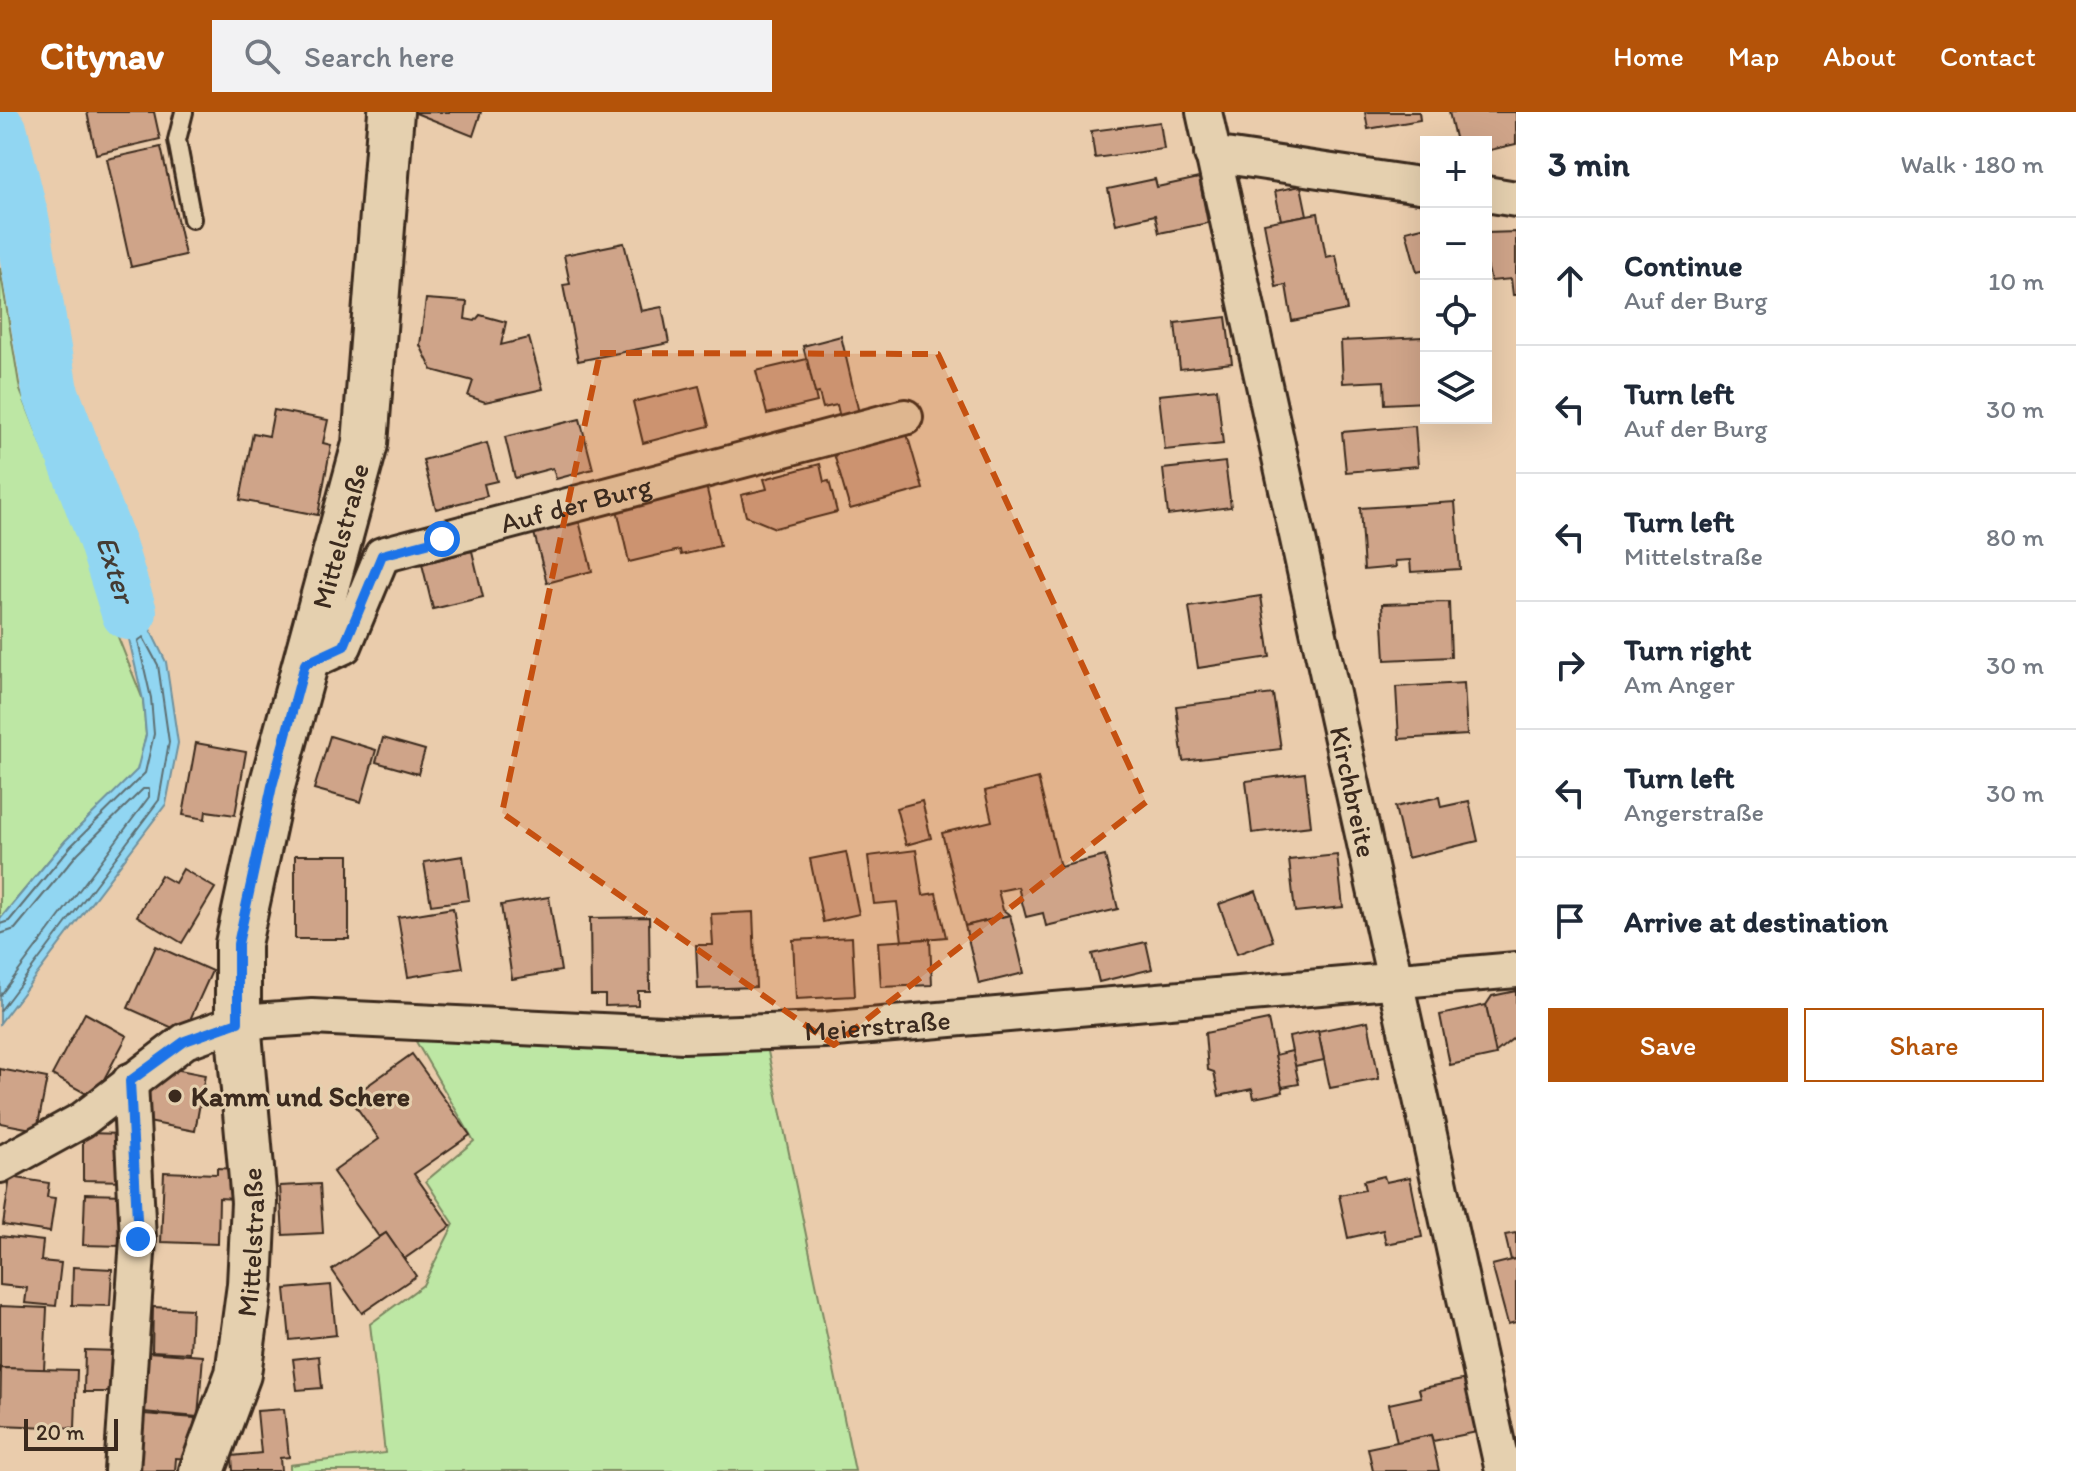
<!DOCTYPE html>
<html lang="en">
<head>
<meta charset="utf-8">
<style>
	body { margin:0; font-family:Itim,sans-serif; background:#f2f2f3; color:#1f2937 }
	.controls { position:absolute; right:24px; top:24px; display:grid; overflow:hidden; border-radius:0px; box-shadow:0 8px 32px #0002 }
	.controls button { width:72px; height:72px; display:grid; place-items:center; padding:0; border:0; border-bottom:2px solid #e0e1e3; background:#fff; color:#1f2937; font:40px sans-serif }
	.scale { position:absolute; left:24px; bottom:20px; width:94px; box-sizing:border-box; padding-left:8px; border:4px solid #3b2a1e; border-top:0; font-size:22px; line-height:28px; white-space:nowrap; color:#3b2a1e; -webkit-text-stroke:6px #e5d0af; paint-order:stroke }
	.stop { position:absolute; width:24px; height:24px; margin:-18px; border:6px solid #1a73e8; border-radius:50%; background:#fff }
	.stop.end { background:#1a73e8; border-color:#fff; box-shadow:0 2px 8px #0008 }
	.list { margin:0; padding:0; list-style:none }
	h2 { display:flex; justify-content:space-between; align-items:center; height:104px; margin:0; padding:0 32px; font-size:34px }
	h2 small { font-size:26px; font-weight:400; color:#747a83 }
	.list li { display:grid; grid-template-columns:52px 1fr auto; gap:24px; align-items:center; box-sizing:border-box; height:128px; padding:0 32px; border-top:2px solid #e0e1e3 }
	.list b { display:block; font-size:30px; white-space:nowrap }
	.list p { margin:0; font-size:26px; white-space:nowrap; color:#747a83 }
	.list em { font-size:26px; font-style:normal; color:#747a83 }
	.actions { display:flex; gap:16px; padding:24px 32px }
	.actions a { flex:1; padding:18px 0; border:2px solid #b45309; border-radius:0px; text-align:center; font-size:28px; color:#b45309 }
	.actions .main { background:#b45309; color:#fff }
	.icon { flex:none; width:44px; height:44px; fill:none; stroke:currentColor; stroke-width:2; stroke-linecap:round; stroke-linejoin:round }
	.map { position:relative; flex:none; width:1516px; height:1359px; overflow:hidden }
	header { display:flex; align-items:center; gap:48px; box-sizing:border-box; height:112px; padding:0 40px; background:#b45309; color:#fff }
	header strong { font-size:38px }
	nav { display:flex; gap:44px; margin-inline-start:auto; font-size:28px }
	.search { width:560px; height:72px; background:#f2f2f3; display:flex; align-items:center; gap:20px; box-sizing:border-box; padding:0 28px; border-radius:0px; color:#747a83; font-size:30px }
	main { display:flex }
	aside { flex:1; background:#fff }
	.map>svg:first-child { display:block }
	.green { fill:#bde7a4; stroke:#7c8861; stroke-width:2 }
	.water { fill:#91d6f2; stroke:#6f919d; stroke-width:2 }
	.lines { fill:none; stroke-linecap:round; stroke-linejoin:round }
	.shore { stroke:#5d6f73; stroke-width:2 }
	.river { stroke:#91d6f2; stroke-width:56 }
	.building { fill:#cfa489; stroke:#3b2a1e; stroke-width:2 }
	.lane-casing { stroke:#3b2a1e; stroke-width:22 }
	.street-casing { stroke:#3b2a1e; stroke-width:40 }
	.secondary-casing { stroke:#3b2a1e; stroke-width:50 }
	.lane { stroke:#e5d0af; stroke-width:16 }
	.street { stroke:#e5d0af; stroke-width:34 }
	.secondary { stroke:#e5d0af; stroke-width:44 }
	.route { stroke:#1a73e8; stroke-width:10 }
	.marked { fill:#c55010; fill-opacity:0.2; stroke:#c55010; stroke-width:6; stroke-dasharray:16 10; stroke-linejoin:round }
	.poi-dot { fill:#3b2a1e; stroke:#e5d0af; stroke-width:3 }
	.labels { text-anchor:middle; stroke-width:6; stroke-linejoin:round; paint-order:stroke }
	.street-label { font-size:28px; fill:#3b2a1e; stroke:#e5d0af }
	.poi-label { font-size:28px; font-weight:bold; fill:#3b2a1e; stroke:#e5d0af; text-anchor:start }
	.water-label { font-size:30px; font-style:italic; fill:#443b33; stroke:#e5d0af }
</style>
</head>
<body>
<header>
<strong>Citynav</strong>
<div class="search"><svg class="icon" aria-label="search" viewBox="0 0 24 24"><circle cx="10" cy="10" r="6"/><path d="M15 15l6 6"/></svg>Search here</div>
<nav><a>Home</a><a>Map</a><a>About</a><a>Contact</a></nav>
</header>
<main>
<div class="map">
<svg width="1516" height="1359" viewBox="0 0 1516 1359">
	<rect width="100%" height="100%" fill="#eaccac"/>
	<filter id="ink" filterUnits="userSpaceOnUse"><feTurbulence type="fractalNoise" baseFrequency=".0125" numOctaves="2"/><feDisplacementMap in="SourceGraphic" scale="16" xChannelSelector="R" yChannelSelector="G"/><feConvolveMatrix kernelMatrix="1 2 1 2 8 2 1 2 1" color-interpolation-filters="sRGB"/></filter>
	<g filter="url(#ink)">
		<g class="green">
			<path d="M0,156L20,278L143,588L146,623L138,658L65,729L0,807Z"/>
			<path d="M414,926L766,930L855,1359H290V1353L385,1341L370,1212L423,1173L454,1112L426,1069L474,1029Z"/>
		</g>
		<path class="water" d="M106,427L166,550L178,631L166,692L0,911V807L65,729L137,658L146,623L143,588Z"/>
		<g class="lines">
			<g class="shore">
				<path d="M0,812L9,809L71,734L145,661L154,622L151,586L138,529L143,525L158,553L169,630L159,688L0,899"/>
				<path d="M0,822L15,817L78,741L143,677H149V685L0,884"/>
			</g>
			<path class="river" id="s1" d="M0,20L22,111L50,279L106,427L129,500"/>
		</g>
		<g class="building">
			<path d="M87,0H154L160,27L96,42Z"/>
			<path d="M413,0H481L473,24Z"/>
			<path d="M1365,0H1419L1420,8L1368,17Z"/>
			<path d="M1449,0H1516V32L1486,39V30H1456Z"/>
			<path d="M1160,10L1164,37L1095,46L1091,19Z"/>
			<path d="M161,35L185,143L131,155L107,47Z"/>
			<path d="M1199,66L1208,111L1159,121L1155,103L1116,112L1108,77L1155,67L1157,75Z"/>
			<path d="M1301,74L1307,103L1281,108L1275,79Z"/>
			<path d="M1318,101L1326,145L1336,143L1347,198L1292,209L1286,173L1276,175L1264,111Z"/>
			<path d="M1426,114V158L1417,160L1406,119Z"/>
			<path d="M1516,120V183H1513L1511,167L1491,169L1486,149V121Z"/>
			<path d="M624,131L641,199L662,195L669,231L578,249L563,173L570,172L564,143Z"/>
			<path d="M426,187L467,190L465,207L475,209L480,203L506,210L501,233L529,226L543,277L485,290L468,284L473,269L432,258L420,233Z"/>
			<path d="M1226,205L1232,251L1180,257L1175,211Z"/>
			<path d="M841,224L859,301L840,306L837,293L823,296L819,281L815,282L803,234Z"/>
			<path d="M1423,225L1426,290L1385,292L1384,269L1343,271L1341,229Z"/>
			<path d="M807,247L817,290L767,302L756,259Z"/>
			<path d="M699,274L709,314L643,331L633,290Z"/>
			<path d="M1217,277L1223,332L1165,338L1159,283Z"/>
			<path d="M274,298L328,308L323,331L331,333L318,403L240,388L253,321L269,324Z"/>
			<path d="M580,307L593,357L556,367L553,356L515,366L505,325Z"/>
			<path d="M1415,314L1418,354L1346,360L1342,320Z"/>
			<path d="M907,322L923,377L850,397L834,342Z"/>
			<path d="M487,331L497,369L484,372L487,384L436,397L423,348Z"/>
			<path d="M1225,350L1231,395L1168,403L1163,357Z"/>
			<path d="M820,352L824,370L829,369L837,400L775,416L746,404L741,383L767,377L764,367Z"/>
			<path d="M705,369L720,434L681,443L680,438L629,450L617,397L665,386L663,379Z"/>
			<path d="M1455,390L1460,457L1411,460L1410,448L1395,449L1396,455L1364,458L1360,396Z"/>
			<path d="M579,409L592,459L547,471L534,421Z"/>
			<path d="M472,439L483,485L433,497L422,452Z"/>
			<path d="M1261,484L1270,545L1198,556L1189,495Z"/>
			<path d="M1449,490L1451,545L1385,548L1382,492Z"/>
			<path d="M1464,571L1467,623L1399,627L1396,575Z"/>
			<path d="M1273,582L1281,637L1183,649L1176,594Z"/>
			<path d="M330,624L376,638L361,690L314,677Z"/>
			<path d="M383,626L425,638L418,662L376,650Z"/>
			<path d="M196,631L246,640L235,703L206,699L205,707L183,703Z"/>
			<path d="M1305,661L1311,714L1252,721L1246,669Z"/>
			<path d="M1038,666L1060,755L1105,744L1118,797L1046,814L1043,801L1026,805L1018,775L998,779L1003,798L1010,803L965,814L942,721L992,709L985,679Z"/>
			<path d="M1439,685L1441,695L1469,689L1478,729L1407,746L1395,695Z"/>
			<path d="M922,689L931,726L906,733L896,696Z"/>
			<path d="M916,738L923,783L936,781L946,825L902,829L897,790L874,792L868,744Z"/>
			<path d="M846,740L859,802L823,810L810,747Z"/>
			<rect x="295" y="743" width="54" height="84"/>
			<path d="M1337,743L1343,795L1295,800L1289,748Z"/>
			<path d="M463,744L469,788L431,793L424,750Z"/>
			<path d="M183,757L215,776L182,831L137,804L161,763L175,771Z"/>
			<path d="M1256,779L1273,829L1237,842L1219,792Z"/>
			<path d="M549,785L561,859L512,867L501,793Z"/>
			<path d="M453,796L463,856L408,865L398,805Z"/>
			<path d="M753,800L756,875L698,877L696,833H713L711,802Z"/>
			<path d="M1010,803L1024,861L979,872L965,814Z"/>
			<path d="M649,805L650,879H638V893L605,894V883H591L590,806Z"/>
			<path d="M852,825L855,884L796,887L793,828Z"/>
			<path d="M930,827L932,873L881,875L878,830Z"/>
			<path d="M1146,830L1152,857L1099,870L1092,842Z"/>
			<path d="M156,834L212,859L184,921L128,896Z"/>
			<path d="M1516,879V924L1495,941L1486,893L1492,884Z"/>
			<path d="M1486,893L1496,943L1450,953L1440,903Z"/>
			<path d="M85,901L127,924L94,986L52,963Z"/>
			<path d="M1268,908L1283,980L1254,986L1252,977L1219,984L1214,960L1208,958L1205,921Z"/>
			<path d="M1368,909L1379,967L1330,976L1318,919Z"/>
			<path d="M1318,919L1324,948L1295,954L1289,925Z"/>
			<path d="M1292,939L1299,972L1282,975L1275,943Z"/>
			<path d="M412,942L470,1023L414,1062L451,1114L404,1147L386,1121L379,1125L333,1060L379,1027L350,986Z"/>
			<path d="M154,953L205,963L195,1019L143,1009Z"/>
			<path d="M0,957L47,966L37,1018L0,1011Z"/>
			<path d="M83,1021L127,1022L126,1069L83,1068Z"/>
			<path d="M217,1056L237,1057L236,1087L219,1086L218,1132L161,1130L164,1060L217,1062Z"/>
			<path d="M1384,1064L1386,1070L1410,1065L1422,1125L1386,1132L1383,1118L1348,1126L1339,1083L1365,1078L1363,1069Z"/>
			<path d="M10,1065L49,1071L47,1085L55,1086L50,1120L3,1113Z"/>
			<path d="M320,1072L323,1121L283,1123L280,1074Z"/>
			<path d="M85,1082L126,1083L124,1134L83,1133Z"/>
			<path d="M386,1121L416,1164L362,1201L332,1158Z"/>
			<path d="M1516,1121V1147L1511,1148L1505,1123Z"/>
			<path d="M0,1124L43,1129L41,1149L61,1151L56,1194L25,1191L27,1176L0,1173Z"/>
			<path d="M1516,1147V1210L1508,1212L1492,1153Z"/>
			<path d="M73,1155L112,1157L110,1194L72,1193Z"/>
			<path d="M331,1173L336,1223L290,1228L285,1177Z"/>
			<path d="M0,1194L47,1196L44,1258L1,1256L0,1261Z"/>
			<path d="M153,1195L192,1197L190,1241L152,1239Z"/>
			<path d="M85,1238L118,1239L117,1280H84Z"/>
			<path d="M148,1240L203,1244L198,1305L143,1300Z"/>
			<path d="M319,1244L322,1276L297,1278L293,1247Z"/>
			<path d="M1,1256L77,1258L75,1316L0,1313Z"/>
			<path d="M1467,1267L1477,1320L1433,1329L1431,1323L1397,1331L1389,1292L1421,1285L1419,1277Z"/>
			<path d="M284,1297L289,1345L280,1346L281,1359H233L232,1344L261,1341L257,1299Z"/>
			<path d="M144,1302L195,1306L192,1347L176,1346L175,1359H139Z"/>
			<path d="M1431,1323L1439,1359H1373L1368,1336Z"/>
		</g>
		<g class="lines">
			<g class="lane-casing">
				<path id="lane" d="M184,0L177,28L192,107"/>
			</g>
			<g class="street-casing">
				<g id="street">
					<path id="s2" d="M1204,0L1503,1359"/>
					<path d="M1212,42L1426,74"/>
					<path d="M1486,82L1516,87"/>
					<path id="s3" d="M305,552L344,534L382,443L905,305"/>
					<path id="s4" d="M0,1053L82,1008L185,929L238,910L312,905L684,923L824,918L1516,858"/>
					<path d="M122,1359L138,1127L130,969"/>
				</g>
			</g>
			<g class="secondary-casing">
				<g id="secondary">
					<path id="s5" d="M202,1359L238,1262L250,1173L254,1090L238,910V832L272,674L365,332L391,0"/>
				</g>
			</g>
			<use href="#lane" class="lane"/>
			<use href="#street" class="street"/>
			<use href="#secondary" class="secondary"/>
		</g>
	</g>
	<g class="lines" filter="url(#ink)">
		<path class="route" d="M138,1127L130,969L185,929L238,910V832L272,674L305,552L344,534L382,443L442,427"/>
	</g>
	<path class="marked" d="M600,241L938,242L1146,690L834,933L502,701Z"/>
	<circle class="poi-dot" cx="175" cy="984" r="8"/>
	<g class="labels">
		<g class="street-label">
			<text dy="10" stroke="none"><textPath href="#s3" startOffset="342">Auf der Burg</textPath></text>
			<text dy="10" stroke="none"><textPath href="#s5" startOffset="956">Mittelstraße</textPath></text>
			<text dy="10" stroke="none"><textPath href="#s2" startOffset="696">Kirchbreite</textPath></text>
			<text dy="10" stroke="none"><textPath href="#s4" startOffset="920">Meierstraße</textPath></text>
			<text dy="10" stroke="none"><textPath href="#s5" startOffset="236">Mittelstraße</textPath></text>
		</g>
		<g class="poi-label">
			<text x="191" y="994">Kamm und Schere</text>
		</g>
		<g class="water-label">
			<text dy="10" stroke="none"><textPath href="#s1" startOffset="454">Exter</textPath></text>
		</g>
	</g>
</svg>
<div class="controls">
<button>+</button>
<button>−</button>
<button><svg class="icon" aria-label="locate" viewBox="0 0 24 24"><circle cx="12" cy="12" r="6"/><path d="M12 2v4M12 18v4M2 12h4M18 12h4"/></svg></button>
<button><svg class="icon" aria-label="layers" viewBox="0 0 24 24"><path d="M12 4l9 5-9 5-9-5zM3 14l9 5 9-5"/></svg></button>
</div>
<div class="scale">20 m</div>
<div class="stop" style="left:442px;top:427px"></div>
<div class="stop end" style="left:138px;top:1127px"></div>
</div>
<aside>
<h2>3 min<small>Walk · 180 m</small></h2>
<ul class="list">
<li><svg class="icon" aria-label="ahead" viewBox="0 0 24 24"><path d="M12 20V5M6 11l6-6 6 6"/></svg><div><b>Continue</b><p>Auf der Burg</p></div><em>10 m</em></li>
<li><svg class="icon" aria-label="left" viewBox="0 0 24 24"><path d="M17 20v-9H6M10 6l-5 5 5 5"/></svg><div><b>Turn left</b><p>Auf der Burg</p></div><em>30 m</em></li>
<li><svg class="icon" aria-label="left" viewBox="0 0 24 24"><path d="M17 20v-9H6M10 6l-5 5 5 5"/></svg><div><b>Turn left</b><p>Mittelstraße</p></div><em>80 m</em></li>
<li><svg class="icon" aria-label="right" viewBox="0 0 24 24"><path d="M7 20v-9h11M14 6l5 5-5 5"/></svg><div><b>Turn right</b><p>Am Anger</p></div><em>30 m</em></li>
<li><svg class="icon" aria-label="left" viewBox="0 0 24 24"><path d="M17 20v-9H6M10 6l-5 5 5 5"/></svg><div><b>Turn left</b><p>Angerstraße</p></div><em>30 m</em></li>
<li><svg class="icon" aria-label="arrive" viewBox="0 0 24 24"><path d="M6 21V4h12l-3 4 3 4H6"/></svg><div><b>Arrive at destination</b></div></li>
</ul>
<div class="actions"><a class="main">Save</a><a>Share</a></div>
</aside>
</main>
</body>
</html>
